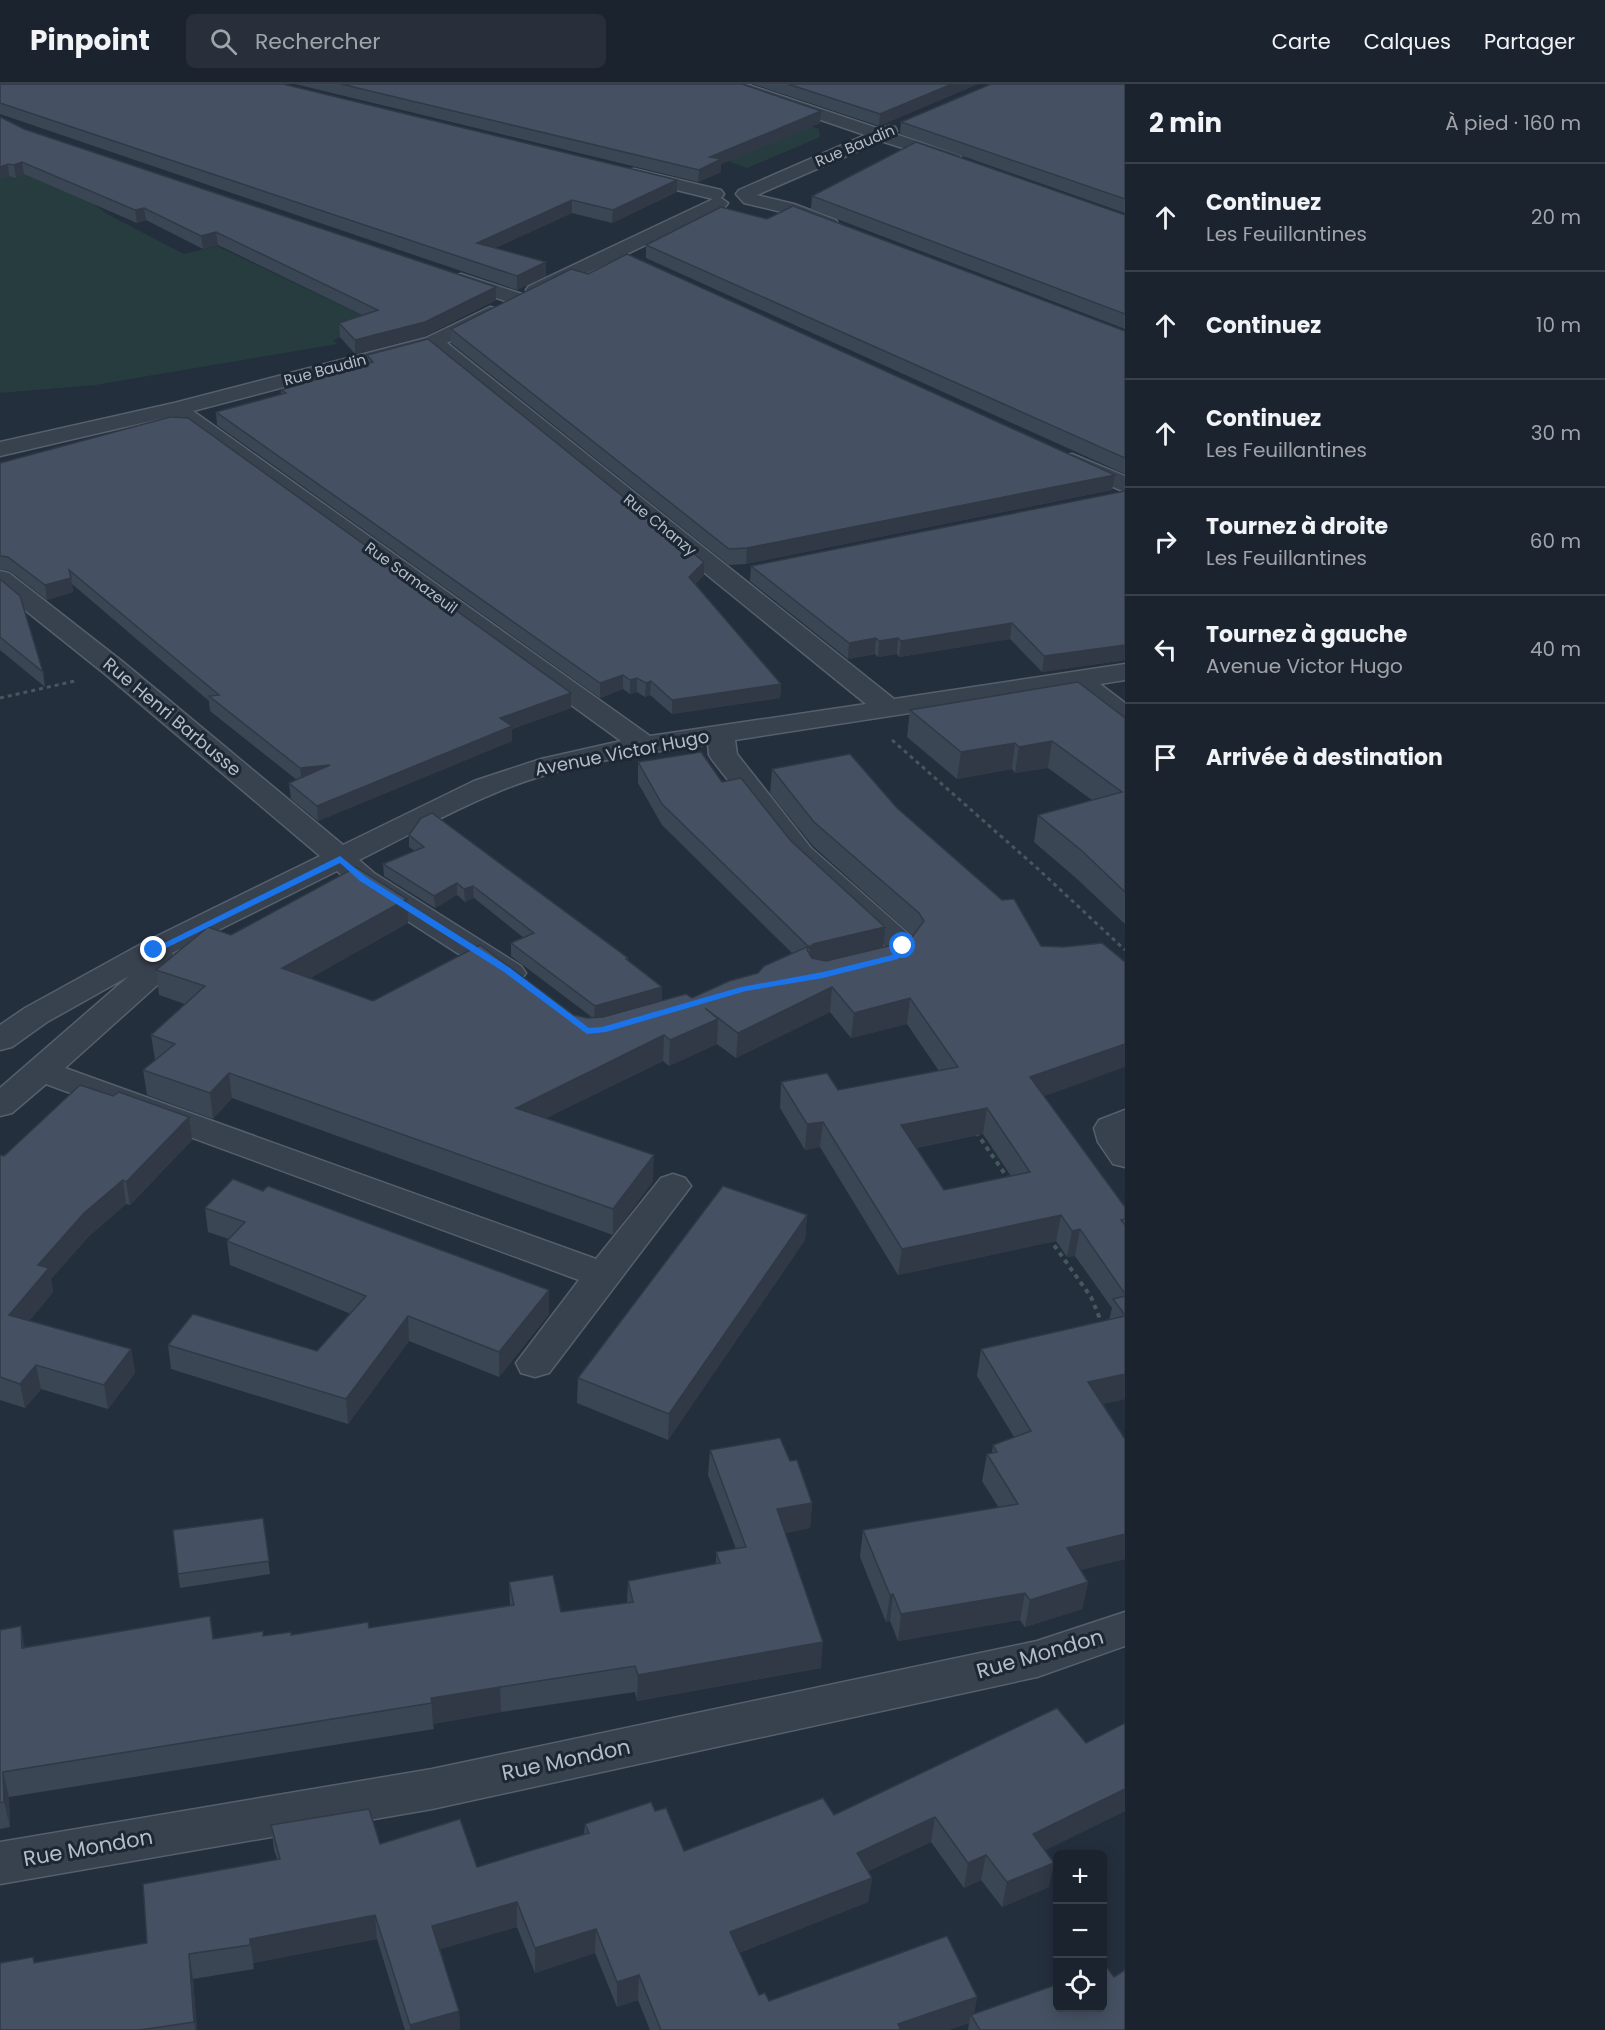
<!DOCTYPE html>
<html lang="fr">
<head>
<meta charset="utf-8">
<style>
	body { margin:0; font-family:Poppins,sans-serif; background:#282f3a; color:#f1f3f6 }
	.controls { position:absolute; right:18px; bottom:18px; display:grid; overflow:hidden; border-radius:9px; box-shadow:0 3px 15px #0003 }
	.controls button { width:54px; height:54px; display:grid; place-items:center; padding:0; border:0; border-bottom:2px solid #39404a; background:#1b232e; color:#f1f3f6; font:30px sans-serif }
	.stop { position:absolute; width:18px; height:18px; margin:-14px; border:4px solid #1a73e8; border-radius:50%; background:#fff }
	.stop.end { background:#1a73e8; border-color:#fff; box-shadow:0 2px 6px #0008 }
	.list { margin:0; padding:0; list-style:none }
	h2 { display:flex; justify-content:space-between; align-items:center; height:78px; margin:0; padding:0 24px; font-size:26px }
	h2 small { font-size:20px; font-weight:400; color:#a0a4aa }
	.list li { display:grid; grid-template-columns:39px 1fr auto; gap:18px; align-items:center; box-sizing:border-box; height:108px; padding:0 24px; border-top:2px solid #39404a }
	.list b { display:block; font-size:22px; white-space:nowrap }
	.list p { margin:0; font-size:20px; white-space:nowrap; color:#a0a4aa }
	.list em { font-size:20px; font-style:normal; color:#a0a4aa }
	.icon { flex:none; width:33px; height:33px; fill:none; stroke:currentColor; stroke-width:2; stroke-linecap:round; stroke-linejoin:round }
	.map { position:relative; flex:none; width:1125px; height:1946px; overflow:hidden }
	header { display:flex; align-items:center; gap:36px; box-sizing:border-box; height:84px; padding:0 30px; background:#1b232e; border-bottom:2px solid #39404a }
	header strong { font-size:28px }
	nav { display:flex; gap:33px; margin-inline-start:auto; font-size:21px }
	.search { width:420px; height:54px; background:#282f3a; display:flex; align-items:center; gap:15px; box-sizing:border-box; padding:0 21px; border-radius:9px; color:#a0a4aa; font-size:22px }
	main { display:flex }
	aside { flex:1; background:#1b232e }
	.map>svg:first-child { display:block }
	.green { fill:#263c3f }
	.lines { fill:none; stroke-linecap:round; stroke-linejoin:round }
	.minor-casing { stroke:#565f6c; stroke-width:3 }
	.path-far1 { stroke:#44595c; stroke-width:3; stroke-dasharray:4 4; stroke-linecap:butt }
	.path { stroke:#44595c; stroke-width:4; stroke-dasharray:4.5 4.5; stroke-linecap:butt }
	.minor { fill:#38414e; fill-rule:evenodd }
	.wall { fill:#3b4654; fill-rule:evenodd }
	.shaded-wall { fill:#303945 }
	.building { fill:#455162; stroke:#303945; stroke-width:1.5; fill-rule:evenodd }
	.route { fill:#1a73e8 }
	.labels { text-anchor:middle; stroke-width:6; stroke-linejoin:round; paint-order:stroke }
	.far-street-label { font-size:15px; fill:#b4bcc9; stroke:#1d2633 }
	.street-label { font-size:18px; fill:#b4bcc9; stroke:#1d2633 }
	.near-street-label { font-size:21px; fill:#b4bcc9; stroke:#1d2633 }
</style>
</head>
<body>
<header>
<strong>Pinpoint</strong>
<div class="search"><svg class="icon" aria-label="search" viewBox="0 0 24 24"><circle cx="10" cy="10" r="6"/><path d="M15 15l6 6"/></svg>Rechercher</div>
<nav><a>Carte</a><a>Calques</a><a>Partager</a></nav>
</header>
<main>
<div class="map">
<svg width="1125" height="1946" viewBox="0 0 1125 1946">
	<rect width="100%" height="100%" fill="#242f3e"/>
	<g class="green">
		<path d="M783,32L819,45L820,53L747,84L696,66Z"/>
		<path d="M0,50L107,130L184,170L217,162L380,240L333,256L337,260L95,301L0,309Z"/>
	</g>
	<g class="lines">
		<g class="minor-casing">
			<g id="minor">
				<path d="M722,0H746L880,45L889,42L895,43L897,47L895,50L959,71L962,75L959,79L953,80L881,57L757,111L794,120L836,136L838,140L836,144H822L782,128L744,119L736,110L739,106L865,51L724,3Z"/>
				<path d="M634,85L721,106L724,110L721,114L728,119L725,123L543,210H529L526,206L529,202L713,115L628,94L625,90L628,86Z"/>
				<path d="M461,190L525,211L528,215L525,219L518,221L454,200L451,196L454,192Z"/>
				<path d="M490,223L497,225L500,229L497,233L447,259L894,615L1125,580V596L1100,600L1125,619V640L1115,638L1072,604L735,656L737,670L811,764L914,855L919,862L906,880L868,889L857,887L852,880L857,873L884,866L886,863L791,776L713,677L709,671L708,660C636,670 562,680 495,709C448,728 404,754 359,776L374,789L521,882L526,889L521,896L510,898L499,896L352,801L337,787L172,869L178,880L173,887L65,984L596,1175L661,1094L673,1090L685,1094L691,1102L685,1110L549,1289L535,1293L521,1289L516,1279L579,1196L46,1000L12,1029L0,1032V1004L129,892L47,938L12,963L0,966V941L25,924L143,859L320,772L105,590L0,506V487L9,489L123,578L343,761L474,697L541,675L621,657L172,332L0,372V358L174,319L426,254ZM429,265L866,620L650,652L193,327Z"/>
				<path d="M1072,370L1125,392V408L1064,382L1061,377L1064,372Z"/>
				<path d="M1125,1026V1083L1113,1080L1098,1058L1094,1044L1099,1036Z"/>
				<path d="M1125,1528V1562L1037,1593L432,1725L0,1800V1758L432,1685L1037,1557Z"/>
			</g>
		</g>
		<g class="path-far1">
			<path d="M0,614L75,597"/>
			<path d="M892,656L1037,784L1125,866"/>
		</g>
		<g class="path">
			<path d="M976,1048L1009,1096"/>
			<path d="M1049,1154L1091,1213L1103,1242"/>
		</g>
		<use href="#minor" class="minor"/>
	</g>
	<g class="wall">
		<path d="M0,0L677,96V108L612,139L572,129L495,164L546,192L517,206L0,30Z"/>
		<path d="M295,0H742L821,27L820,39L721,80V88L698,98Z"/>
		<path d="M753,0H978L879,42Z"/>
		<path d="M1125,0V129L900,50L901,38Z"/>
		<path d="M24,45L496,203V216L425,252L355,270L340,253L339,239L362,231L218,161L203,165L146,136L137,139L24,90L16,94L9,92L0,96Z"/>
		<path d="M812,112L1125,131V245L811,125Z"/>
		<path d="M646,161L1125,247V390L646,174Z"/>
		<path d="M451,245L1115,391L1112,406L746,480L729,481L451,259Z"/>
		<path d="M367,271L704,491L695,500L781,600L780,614L672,630L650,611L645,613L637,608L630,610L623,605L600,614L217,341L216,328L281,311V306L313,297V294L367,280Z"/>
		<path d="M0,379L571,624L512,645V657L318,737L291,715L289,699L297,696L210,627L209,617L72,500L73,508L47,516L10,487L0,485Z"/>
		<path d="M1125,407V576L1042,588L1010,555L899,573L897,570L878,573L875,570L848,575L750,497L751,482Z"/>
		<path d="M0,495L43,588L45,603L0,566Z"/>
		<path d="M910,626L1125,634V840L1076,794L1034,758L1038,731L1092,716L1048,684L1015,689L1012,685L957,695L907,653Z"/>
		<path d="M850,670L1044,1012L1125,1123V1315L1102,1320L1125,1355V1475L1080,1486L1088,1498L1082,1525L1025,1543L1020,1536L898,1557L890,1537L886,1538L860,1473L863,1446L999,1424L982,1397L987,1370L992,1369L993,1361L1014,1353L977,1292L981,1265L1109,1236L1112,1224L1075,1172L1067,1173L1056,1157L898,1191L820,1063L805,1066L780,1024L781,998L838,1006L939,987L907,940L851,954L830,928L736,974L717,960L669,982L663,977L546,1034L653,1097L613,1151L232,1014L213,1035L147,1011L143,986L155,976L151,951L185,920L159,911L156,886L231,851L408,839L310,894L373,917L574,931L587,934H593L511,872V859L524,854L474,814L465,818L457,811L435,824L384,792L383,780L415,767L409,763V751L628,874V876L662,903V916L599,933L692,914L758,889L792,869L662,741L638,699V678L722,698L791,757L883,864L909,857L913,852L813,762L770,709L772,685ZM983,1050L1011,1092L944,1106L916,1064Z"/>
		<path d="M113,1012L189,1033L192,1056L130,1121L126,1120L88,1153L51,1195L53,1208L29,1237L131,1265L135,1289L108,1325L41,1305L25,1324L0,1316V1071L4,1072Z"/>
		<path d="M205,1124L549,1230L499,1293L409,1257L348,1340L171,1285L168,1261L317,1267L351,1230L230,1181L227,1157L229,1155L208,1148Z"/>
		<path d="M807,1131L805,1156L668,1356L577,1319L578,1294Z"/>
		<path d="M710,1366L790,1377L812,1419L810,1444L785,1449L821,1584L637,1617L635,1608L501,1628L433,1640L434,1645L9,1713L10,1743L0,1745V1546L25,1563L210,1532L214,1555L291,1551L369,1544L510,1521L509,1498L561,1528L627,1519L628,1497L716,1480V1468L736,1465L708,1391Z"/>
		<path d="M263,1434L270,1490L180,1504L178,1490Z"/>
		<path d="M655,1727L684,1767L834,1731L1125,1727L1045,1766L1049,1803L1002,1823L981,1796L964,1804L931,1758L868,1787L872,1794L868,1818L739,1869L759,1911L769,1917L977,1913L974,1929L1125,1946H968L969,1939L948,1946H650L638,1916L617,1923L595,1869L535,1889L517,1843L440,1865L459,1927L460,1946H405L377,1855L253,1879L254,1885L193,1895L197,1946H0L33,1873L35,1879L147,1859L277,1775L274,1766L271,1741L380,1760L477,1783L584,1750L585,1740Z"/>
	</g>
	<g class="shaded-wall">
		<path d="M952,0H978L879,42L880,30Z"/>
		<path d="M821,27L820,39L721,80V88L698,98L699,86L710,73Z"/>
		<path d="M22,78L24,90L16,94L14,81Z"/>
		<path d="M8,80L9,92L0,96V83Z"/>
		<path d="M677,96V108L612,139L613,126Z"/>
		<path d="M572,116V129L478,172L477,159Z"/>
		<path d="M144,124L146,136L137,139L135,126Z"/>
		<path d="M216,148L218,161L203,165L201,152Z"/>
		<path d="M546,178V192L517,206V192Z"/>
		<path d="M496,203V216L425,252L355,270V256Z"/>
		<path d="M1115,391L1112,406L746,480L747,464Z"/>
		<path d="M704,478V491L688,507L689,493Z"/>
		<path d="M71,494L73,508L47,516L45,501Z"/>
		<path d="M1012,539L1010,555L899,573L901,557Z"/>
		<path d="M876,554L875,570L848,575L849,559Z"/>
		<path d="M898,554L897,570L878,573L879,557Z"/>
		<path d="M1125,561V576L1042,588L1044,572Z"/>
		<path d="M623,591V605L600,614V599Z"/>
		<path d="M637,594V608L630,610V596Z"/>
		<path d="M651,597L650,611L645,613L646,599Z"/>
		<path d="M781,600L780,614L672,630V616Z"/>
		<path d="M571,609V624L512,645V657L318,737L317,722L500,634Z"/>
		<path d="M1052,657L1048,684L1015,689L1019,663Z"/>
		<path d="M1015,659L1012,685L957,695L961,668Z"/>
		<path d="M330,681L302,699L300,684Z"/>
		<path d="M457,799V811L435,824L434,812Z"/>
		<path d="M473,802L474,814L465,818L464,805Z"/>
		<path d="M407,815L408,839L284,909L282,884Z"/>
		<path d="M885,843L883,864L808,885L810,864L813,860Z"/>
		<path d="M662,903V916L594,935L595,922Z"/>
		<path d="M832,903L830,928L736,974L738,949Z"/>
		<path d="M910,914L907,940L851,954L854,929Z"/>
		<path d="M718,935L717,960L669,982L670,956Z"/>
		<path d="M664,951L663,977L516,1049V1024Z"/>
		<path d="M1125,960V983L1026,1019L1030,993Z"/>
		<path d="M229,989L232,1014L213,1035L210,1009Z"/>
		<path d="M987,1024L983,1050L898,1067L901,1041Z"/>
		<path d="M189,1033L192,1056L130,1121L126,1098Z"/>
		<path d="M823,1038L820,1063L805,1066L807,1040Z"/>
		<path d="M654,1071L653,1097L613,1151V1125Z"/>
		<path d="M123,1096L126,1120L88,1153L51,1195L53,1208L14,1255L9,1231L38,1181L84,1129Z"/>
		<path d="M807,1131L805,1156L668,1356L669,1330Z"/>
		<path d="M1061,1131L1056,1157L898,1191L902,1165Z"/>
		<path d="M1080,1145L1075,1172L1067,1173L1072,1147Z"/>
		<path d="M549,1206V1230L499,1293V1268Z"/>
		<path d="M408,1232L409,1257L348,1340L346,1315Z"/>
		<path d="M131,1265L135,1289L108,1325L104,1301Z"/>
		<path d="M36,1281L41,1305L25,1324L20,1300Z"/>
		<path d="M1125,1290V1315L1083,1325L1088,1298Z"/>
		<path d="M812,1419L810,1444L775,1451L777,1425Z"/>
		<path d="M1125,1450V1475L1062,1491L1067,1464Z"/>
		<path d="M1088,1498L1082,1525L1025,1543L1030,1516Z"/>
		<path d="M1025,1509L1020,1536L898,1557L901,1530Z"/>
		<path d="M893,1510L890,1537L886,1538L890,1511Z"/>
		<path d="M21,1542L26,1568L22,1564Z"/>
		<path d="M823,1558L821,1584L637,1617L638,1591Z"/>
		<path d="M500,1603L501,1628L433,1640L431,1614Z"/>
		<path d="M3,1688L9,1713L10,1743L4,1718Z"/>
		<path d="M1125,1705V1727L1028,1775L1033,1750Z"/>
		<path d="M935,1733L931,1758L854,1793L857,1769Z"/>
		<path d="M986,1771L981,1796L964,1804L968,1779Z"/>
		<path d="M1054,1779L1049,1803L1002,1823L1007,1798Z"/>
		<path d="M872,1794L868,1818L728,1873L730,1848Z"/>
		<path d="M517,1818V1843L434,1867L432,1842Z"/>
		<path d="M375,1831L377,1855L253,1879L254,1885L250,1855Z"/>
		<path d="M596,1845L595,1869L535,1889V1864Z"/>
		<path d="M189,1870L193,1895L197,1946H195L194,1938Z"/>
		<path d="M639,1891L638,1916L617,1923V1898Z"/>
		<path d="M977,1913L973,1935L971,1931L969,1939L948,1946H897L898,1940Z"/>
		<path d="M459,1927L460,1946H410V1941Z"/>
	</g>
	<g class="building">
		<path d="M0,0H283L677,96L613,126L572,116L477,159L546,178L517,192L0,19Z"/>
		<path d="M341,0H742L821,27L710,73L721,75L699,86Z"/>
		<path d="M788,0H952L880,30Z"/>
		<path d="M991,0H1125V115L901,38Z"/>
		<path d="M0,33L24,45L496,203L425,238L355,256L339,239L378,226L216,148L201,152L144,124L135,126L22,78L14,81L8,80L0,83Z"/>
		<path d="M916,58L1125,131V230L812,112Z"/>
		<path d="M793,122L1125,247V374L646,161L721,123L767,135Z"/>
		<path d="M627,170L1115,391L747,464L729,465L451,245L571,185L588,190Z"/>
		<path d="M428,255L704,478L689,493L781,600L672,616L651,597L646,599L637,594L630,596L623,591L600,599L216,328L286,309L281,306L315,296L313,294L373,278L367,271Z"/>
		<path d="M170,333L188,334L571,609L500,634L512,642L317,722L289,699L330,681L300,684L209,612L219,611L69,486L71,494L45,501L8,473L0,472V379Z"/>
		<path d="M1125,407V561L1044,572L1012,539L901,557L898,554L879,557L876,554L849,559L751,482Z"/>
		<path d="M0,495L20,512L43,588L0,553Z"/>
		<path d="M1078,598L1125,634V808L1081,766L1038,731L1122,708L1052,657L1019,663L1015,659L961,668L910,626Z"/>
		<path d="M701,668L722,698L741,694L791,757L885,843L813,860L810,864L662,720L638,678Z"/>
		<path d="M850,670L897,724L1002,816L1014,815L1041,862L1063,863L1102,859L1125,878V960L1030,993L1125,1123V1135L1121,1136L1125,1141V1210L1080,1145L1072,1147L1061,1131L902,1165L823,1038L807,1040L781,998L827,989L838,1006L958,983L910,914L854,929L832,903L738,949L705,924L718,935L670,956L664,951L516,1024L654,1071L613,1125L229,989L210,1009L143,986L175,960L151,951L205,902L156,886L208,843L231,851L356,783L407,815L282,884L373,917L480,861L574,931L587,934L603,933L686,910L692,914L729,897L758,889L764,882L809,862L807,866L812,874L826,877L909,857L924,837L919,829L814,738L772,685ZM987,1024L1030,1088L944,1106L901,1041Z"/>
		<path d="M432,729L628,874L626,875L662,903L595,922L511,859L534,849L473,802L464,805L457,799L434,812L383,780L424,763L409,751L421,734Z"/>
		<path d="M80,1001L113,1012L119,1008L189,1033L126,1098L123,1096L84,1129L38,1181L49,1184L9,1231L131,1265L104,1301L36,1281L20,1300L0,1293V1071L4,1072Z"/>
		<path d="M233,1095L263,1107L268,1102L549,1206L499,1268L408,1232L346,1315L168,1261L193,1230L317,1267L366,1212L227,1157L245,1138L205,1124Z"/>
		<path d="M723,1102L807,1131L669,1330L578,1294Z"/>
		<path d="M1125,1212V1231L1113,1215Z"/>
		<path d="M1125,1232V1290L1088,1298L1125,1355V1450L1067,1464L1088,1498L1030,1516L1025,1509L901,1530L893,1510L890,1511L863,1446L1018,1420L987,1370L997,1368L993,1361L1031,1347L981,1265Z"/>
		<path d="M780,1354L790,1377L797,1376L812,1419L777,1425L823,1558L638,1591L635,1582L500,1603L431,1614L432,1619L3,1688L4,1718L0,1719V1546L21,1542L22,1564L210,1532L213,1555L263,1547V1552L291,1548V1551L368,1538L369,1544L514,1521L509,1498L553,1491L561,1528L633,1518L628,1497L720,1479L716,1468L746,1463L710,1366Z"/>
		<path d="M263,1434L269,1477L178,1490L173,1446Z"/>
		<path d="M1057,1624L1086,1659L1125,1639V1705L1033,1750L1054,1779L1007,1798L986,1771L968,1779L935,1733L857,1769L872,1794L730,1848L759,1911L765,1909L769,1917L947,1852L977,1913L898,1940L901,1946H661L639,1891L617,1898L596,1845L535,1864L517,1818L432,1842L459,1927L410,1941L375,1831L250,1855V1861L189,1870L194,1938L140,1946H0V1879L33,1873L34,1879L147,1859L143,1800L280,1775L271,1741L369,1725L380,1760L460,1735L477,1783L589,1749L585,1740L651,1718L655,1727L666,1724L684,1767L823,1714L834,1731Z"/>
		<path d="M1106,1882L1114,1893L1125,1886V1946H980L971,1931L1058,1900V1923H1102V1883Z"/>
	</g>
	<path class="route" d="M340,772L366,793L510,884L589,944L602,943L741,903L823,888L892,871L899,860L907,862L898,875L823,894L746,907L606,948L587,950L504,888L360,797L340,779L158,868L150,866Z"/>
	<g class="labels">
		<g class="far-street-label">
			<text transform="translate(855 62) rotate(-23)" y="5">Rue Baudin</text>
			<text transform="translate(325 286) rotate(-15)" y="5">Rue Baudin</text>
			<text transform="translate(660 441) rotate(39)" y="5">Rue Chanzy</text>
			<text transform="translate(411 494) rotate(36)" y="5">Rue Samazeuil</text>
		</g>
		<g class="street-label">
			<text transform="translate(172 633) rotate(40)" y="6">Rue Henri Barbusse</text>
			<text transform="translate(622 669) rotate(-11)" y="6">Avenue Victor Hugo</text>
		</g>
		<g class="near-street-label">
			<text transform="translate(1040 1570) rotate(-16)" y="7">Rue Mondon</text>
			<text transform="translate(566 1676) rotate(-12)" y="7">Rue Mondon</text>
			<text transform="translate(88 1764) rotate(-10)" y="7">Rue Mondon</text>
		</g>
	</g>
</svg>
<div class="controls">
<button>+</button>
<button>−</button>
<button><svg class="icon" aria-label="locate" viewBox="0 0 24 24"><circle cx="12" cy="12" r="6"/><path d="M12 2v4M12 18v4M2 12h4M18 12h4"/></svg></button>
</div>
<div class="stop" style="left:903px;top:862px"></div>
<div class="stop end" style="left:154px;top:866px"></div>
</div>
<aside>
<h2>2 min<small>À pied · 160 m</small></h2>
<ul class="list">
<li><svg class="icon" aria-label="ahead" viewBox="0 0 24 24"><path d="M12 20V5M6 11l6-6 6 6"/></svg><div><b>Continuez</b><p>Les Feuillantines</p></div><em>20 m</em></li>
<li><svg class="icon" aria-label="ahead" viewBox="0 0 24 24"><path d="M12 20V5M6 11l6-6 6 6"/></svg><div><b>Continuez</b></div><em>10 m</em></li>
<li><svg class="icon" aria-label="ahead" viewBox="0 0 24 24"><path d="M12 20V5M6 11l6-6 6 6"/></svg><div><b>Continuez</b><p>Les Feuillantines</p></div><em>30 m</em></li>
<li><svg class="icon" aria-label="right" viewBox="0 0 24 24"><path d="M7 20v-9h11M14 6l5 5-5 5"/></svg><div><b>Tournez à droite</b><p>Les Feuillantines</p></div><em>60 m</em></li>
<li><svg class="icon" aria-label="left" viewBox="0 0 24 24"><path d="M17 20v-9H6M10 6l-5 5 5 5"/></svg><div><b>Tournez à gauche</b><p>Avenue Victor Hugo</p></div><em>40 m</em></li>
<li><svg class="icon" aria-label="arrive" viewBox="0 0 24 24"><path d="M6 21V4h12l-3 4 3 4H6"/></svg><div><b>Arrivée à destination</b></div></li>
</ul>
</aside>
</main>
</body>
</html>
